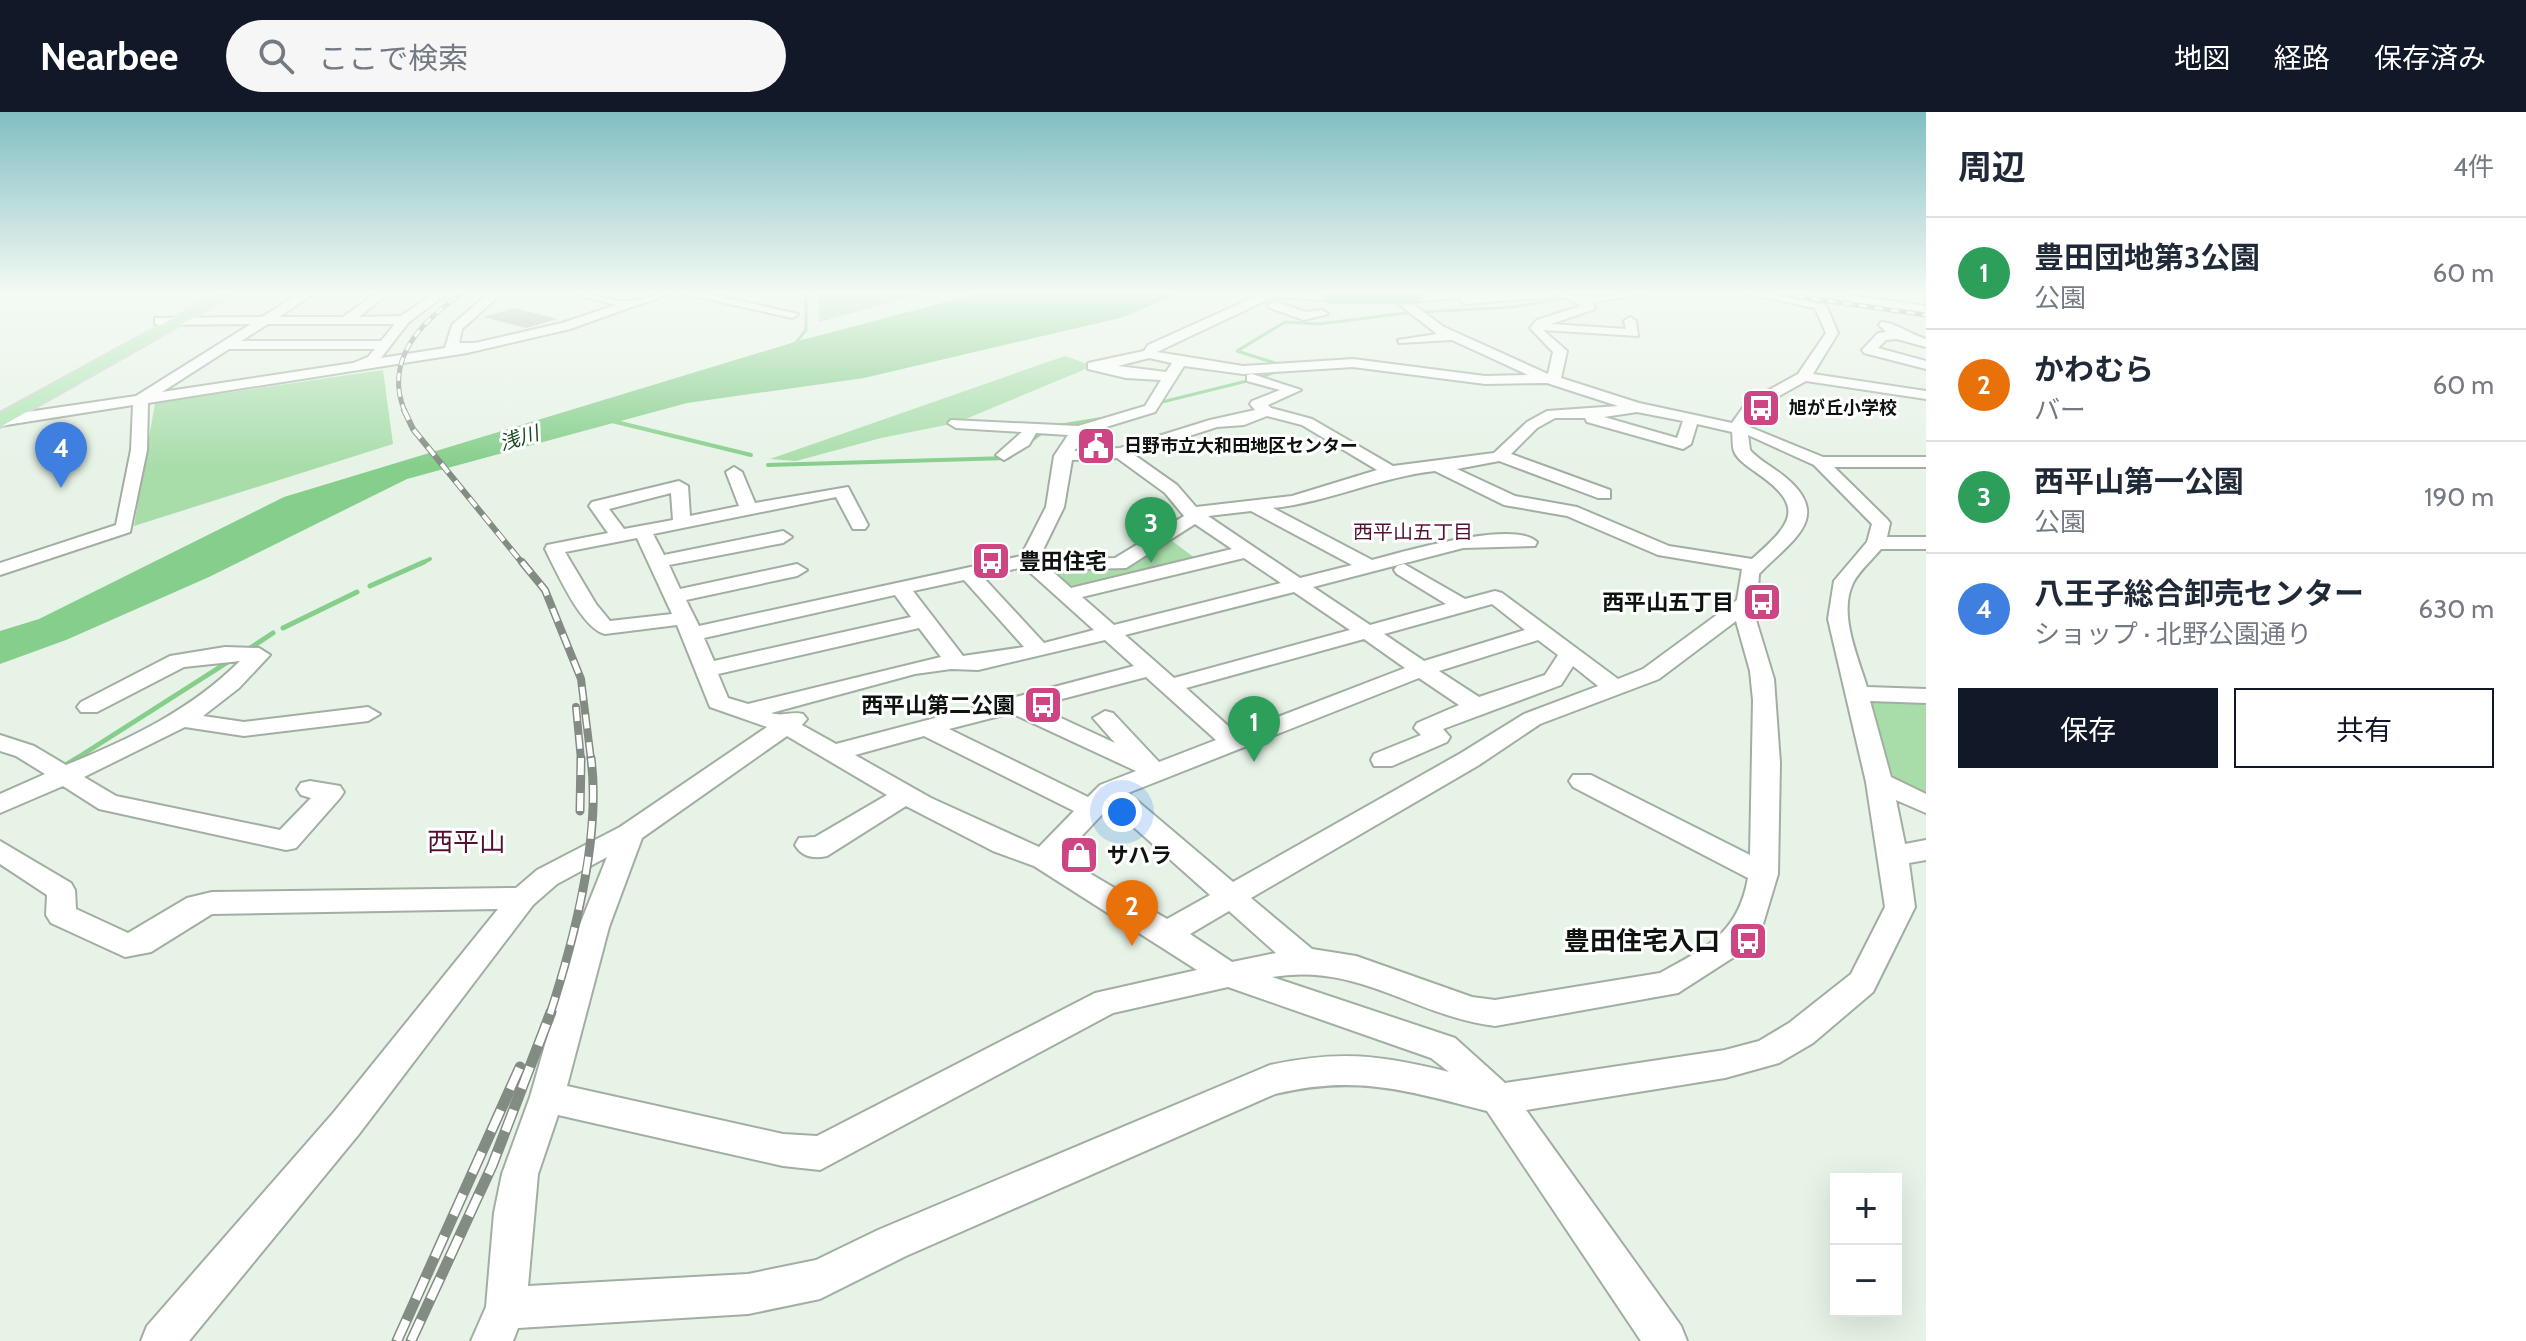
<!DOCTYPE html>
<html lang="ja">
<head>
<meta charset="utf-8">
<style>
	body { margin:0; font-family:Cabin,"Noto Sans JP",sans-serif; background:#f6f6f7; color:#1f2937 }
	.controls { position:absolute; right:24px; bottom:24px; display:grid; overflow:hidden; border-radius:0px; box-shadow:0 8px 32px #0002 }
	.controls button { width:72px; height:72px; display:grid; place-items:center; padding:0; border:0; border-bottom:2px solid #e0e1e3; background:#fff; color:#1f2937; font:40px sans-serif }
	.you { position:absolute; left:1122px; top:700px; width:28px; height:28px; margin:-20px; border:6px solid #fff; border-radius:50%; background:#1a73e8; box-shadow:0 0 0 12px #1a73e833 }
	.badge { display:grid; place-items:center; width:52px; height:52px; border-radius:50%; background:#111827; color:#fff; font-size:26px; font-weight:700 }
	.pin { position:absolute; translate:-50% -66px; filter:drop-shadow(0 2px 4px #0008) }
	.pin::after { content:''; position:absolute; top:42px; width:28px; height:24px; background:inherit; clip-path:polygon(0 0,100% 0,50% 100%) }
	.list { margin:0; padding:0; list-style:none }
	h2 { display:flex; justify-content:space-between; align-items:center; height:104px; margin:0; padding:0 32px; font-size:34px }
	h2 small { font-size:26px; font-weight:400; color:#747a83 }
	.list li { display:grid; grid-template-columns:52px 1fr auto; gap:24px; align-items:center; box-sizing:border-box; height:112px; padding:0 32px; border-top:2px solid #e0e1e3 }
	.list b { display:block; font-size:30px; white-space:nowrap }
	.list p { margin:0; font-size:26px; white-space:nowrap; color:#747a83 }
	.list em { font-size:26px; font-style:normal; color:#747a83 }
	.actions { display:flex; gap:16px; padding:24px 32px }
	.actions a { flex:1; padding:18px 0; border:2px solid #111827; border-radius:0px; text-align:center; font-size:28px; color:#111827 }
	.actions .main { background:#111827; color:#fff }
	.icon { flex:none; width:44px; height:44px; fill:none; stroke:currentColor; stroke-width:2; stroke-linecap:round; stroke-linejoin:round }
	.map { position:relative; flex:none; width:1926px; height:1229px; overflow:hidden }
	header { display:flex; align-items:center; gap:48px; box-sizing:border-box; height:112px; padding:0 40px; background:#111827; color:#fff }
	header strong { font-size:38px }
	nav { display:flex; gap:44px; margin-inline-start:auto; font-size:28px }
	.search { width:560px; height:72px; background:#f6f6f7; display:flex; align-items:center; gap:20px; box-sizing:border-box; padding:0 28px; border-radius:44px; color:#747a83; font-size:30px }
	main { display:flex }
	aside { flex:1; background:#fff }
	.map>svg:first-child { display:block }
	.green { fill:#a8ddaa }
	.water { fill:#86ce8b }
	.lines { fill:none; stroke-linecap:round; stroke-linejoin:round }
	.stream-far3 { stroke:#86ce8b; stroke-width:3 }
	.stream-far2 { stroke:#86ce8b; stroke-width:4 }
	.stream-far1 { stroke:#86ce8b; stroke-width:5 }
	.stream { stroke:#86ce8b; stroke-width:6 }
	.building { fill:#a8b3a8 }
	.minor-casing { stroke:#a2aea2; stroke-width:4 }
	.major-casing { stroke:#cfd0cf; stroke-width:4 }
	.minor { fill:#fff; fill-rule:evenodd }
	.major { fill:#ade5b2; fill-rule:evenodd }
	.rail-far4-casing { stroke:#838c83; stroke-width:5 }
	.rail-far3-casing { stroke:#838c83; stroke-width:6 }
	.rail-far2-casing { stroke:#838c83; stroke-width:8 }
	.rail-far1-casing { stroke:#838c83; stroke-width:9 }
	.rail-casing { stroke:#838c83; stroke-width:11 }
	.rail-far4 { stroke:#fff; stroke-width:3; stroke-dasharray:8; stroke-linecap:butt }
	.rail-far3 { stroke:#fff; stroke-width:4; stroke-dasharray:11; stroke-linecap:butt }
	.rail-far2 { stroke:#fff; stroke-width:5; stroke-dasharray:14; stroke-linecap:butt }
	.rail-far1 { stroke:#fff; stroke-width:6; stroke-dasharray:18; stroke-linecap:butt }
	.rail { stroke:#fff; stroke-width:8; stroke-dasharray:23; stroke-linecap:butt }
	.highway-bridge-casing { stroke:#cfd0cf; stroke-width:22; stroke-linecap:butt }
	.highway-bridge { stroke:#77d47e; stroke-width:20 }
	.labels { text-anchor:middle; stroke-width:6; stroke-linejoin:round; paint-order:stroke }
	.far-poi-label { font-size:18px; font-weight:bold; fill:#0e130f; stroke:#fff; text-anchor:start }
	.far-water-label { font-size:20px; font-style:italic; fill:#1b4c21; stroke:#fff }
	.far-neighbourhood-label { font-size:20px; fill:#521130; stroke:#fff }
	.poi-label { font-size:22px; font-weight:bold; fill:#0e130f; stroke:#fff; text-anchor:start }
	.quarter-label { font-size:26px; fill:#521130; stroke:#fff }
	.near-poi-label { font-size:26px; font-weight:bold; fill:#0e130f; stroke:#fff; text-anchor:end }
</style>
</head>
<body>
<header>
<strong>Nearbee</strong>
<div class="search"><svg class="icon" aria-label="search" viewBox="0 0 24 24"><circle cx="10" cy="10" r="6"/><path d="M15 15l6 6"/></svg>ここで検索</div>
<nav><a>地図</a><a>経路</a><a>保存済み</a></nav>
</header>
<main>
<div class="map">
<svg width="1926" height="1229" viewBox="0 0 1926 1229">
	<rect width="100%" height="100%" fill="#e7f3e7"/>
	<g class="green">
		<path d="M819,182H922L819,210Z"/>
		<path d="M1065,244L1093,254L956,311L881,326L796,349L770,347Z"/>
		<path d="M383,258L393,332L134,414L155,291Z"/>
		<path d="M1168,426L1195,446L1070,477L1049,458L1119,455Z"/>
		<path d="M1858,582L1911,584L1926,594V692L1879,670Z"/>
	</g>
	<path class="water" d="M976,182H1178L1124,205L864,266L687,291L407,367L209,465L66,528L0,552V519L39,507L284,385L798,229Z"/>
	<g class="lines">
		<g class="stream-far3">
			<path d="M1421,200L1514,195L1587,182"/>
			<path d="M794,233L806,218V182"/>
			<path d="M1276,255L1275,251L1237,239L1285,210L1319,212L1414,200"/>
			<path d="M1257,267L1275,260"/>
			<path d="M1158,291L1251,268"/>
		</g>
		<g class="stream-far2">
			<path d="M612,309L751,343"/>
			<path d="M1058,314L1108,306"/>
			<path d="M768,353L1008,346L1041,321"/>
			<path d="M420,452L430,447"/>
		</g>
		<g class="stream-far1">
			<path d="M370,474L424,450"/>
			<path d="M283,516L357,480"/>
			<path d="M247,538L273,521"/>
			<path d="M74,648L231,548"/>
		</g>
		<path class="stream" d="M63,655L78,646"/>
	</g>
	<path class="building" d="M514,196L558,207L526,216L483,205Z"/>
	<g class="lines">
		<g class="minor-casing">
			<g id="minor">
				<path d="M299,182H313L279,205H343L375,182H388L359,205L401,204L433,182H446L408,211L381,246L445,236L452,213L488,182H501L462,217L459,231H475L562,211L616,193L575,182C593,182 612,190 628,189C642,189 653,182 668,182L570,217L467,241L148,291L147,338L130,420L0,463V451L116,413L131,338L133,293L0,314V304L136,284L251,212L159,213L155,212V206L262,205ZM268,212H395L381,229H241ZM229,237H375L368,245L353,251L162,280Z"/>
				<path d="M686,182H709L798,202L792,206Z"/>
				<path d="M1261,182H1329L1361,187L1355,190L1273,185L1157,240L1243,254L1353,247L1485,264L1528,263L1452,228L1399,231L1398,228L1437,222L1386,182H1557L1551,185L1464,192L1459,186L1410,190L1444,215L1548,262L1553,240L1530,216L1537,208L1581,194L1559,182L1581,185L1643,182L1593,190L1595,197L1551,212L1626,217L1624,209L1630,205L1636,209L1638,224L1543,218L1567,239L1561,266L1639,291L1732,311L1747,290L1798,262L1826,221L1815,196L1747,182H1774L1826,193L1838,221L1813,262L1926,279V287L1806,269L1757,296L1747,307V314L1823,345H1926V355H1834L1887,407L1890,411L1887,425H1926V437H1881C1873,447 1859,459 1853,471C1838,502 1858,545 1867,575L1926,577V591L1870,589L1891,665L1926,682V701L1896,688L1905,732L1926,728V748L1909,751L1915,795L1873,880L1813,931L1779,951L1725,966L1526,998L1681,1214L1687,1229H1641L1487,999C1407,979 1358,962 1275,982L906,1144L820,1187L748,1202L518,1216L513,1229H471L486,1195L494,1101L502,1062L530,985L579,815L607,745L557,772L533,793L359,1022L189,1229H141L147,1214L334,1000L498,797L212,802L151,840L125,845L51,811L46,803L47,783L0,752V729L71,771L75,778L76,797L128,821L187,786L212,780L516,776L537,758L620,715L767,615L710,595L677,513L605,522C581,516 556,458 545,437L547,433L608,421L589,394L592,390L679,369L688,374L690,404L739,394L726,360L734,355L742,360L755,391L848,375L868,413L865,417H853L836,385L653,422L664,443L783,419L792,425L783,431L669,453L680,477L797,452L807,458L797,464L686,488L699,514L1021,444L1046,395L1054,344L1068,323L1036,321L1029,333L1004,348L996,343L1022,320L956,316L948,311L951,308L1078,314L1145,294L1161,268L1126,266L1088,257V251L1144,239L1148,233ZM1149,246L1172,251L1166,260L1118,254ZM1184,254L1243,262L1353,255L1485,272L1547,271L1618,294L1547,299L1527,310L1494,341L1393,354L1312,307L1271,296L1268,293L1301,278L1252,262L1247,263V269L1280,278L1252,289L1250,292L1255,298L1210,308L1120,336L1074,339L1093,319L1155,300ZM1637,300L1683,309L1677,326L1604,305ZM1267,304L1302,313L1377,358L1292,384L1196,395L1177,373L1133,342L1217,315L1244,313ZM1555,306H1585L1587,310L1683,337L1691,332L1697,312L1732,320C1733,325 1732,334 1734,339C1737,348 1750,356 1757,361C1808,396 1790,413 1752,447L1669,434L1577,395L1515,384L1457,357L1499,349L1598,386H1610V378L1511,342L1537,316ZM1748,323L1814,353L1872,412L1867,430L1834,469L1828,507L1866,670L1885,795L1851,862L1789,911L1759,929L1725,938L1505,971L1455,926L1272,865C1359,850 1414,904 1495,914L1678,881L1737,843L1763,812L1778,762L1780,651L1774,567L1756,508L1759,462C1789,430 1835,406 1785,365C1773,355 1760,349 1750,338ZM1117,346L1165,381L1184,404L1115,446L1062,448L1040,444L1064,395L1072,348ZM1435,359L1504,393L1567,404L1658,443L1742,457L1737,488L1643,557L1618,567L1502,481L1495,479L1465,487L1404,452L1397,454L1394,458L1397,462L1446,492L1370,513L1313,475L1463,436L1535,434L1537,430C1515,407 1402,440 1372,448L1273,396C1329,390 1380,365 1435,359ZM671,381L673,408L624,417L609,397ZM1251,399L1352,453L1300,466L1208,404ZM1195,412L1232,437L1071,476L1051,458L1126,456ZM637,426L672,502L610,509L596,492L565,440ZM1244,446L1281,471L1114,513L1082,485ZM1024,455L1094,518L1044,531L982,464ZM964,468L1024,535L963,544L913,479ZM1294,480L1350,518L1174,566L1125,523ZM895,483L911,505L714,549L704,526ZM1492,492L1525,518L1424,549L1384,522ZM1736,509L1750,559L1753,588L1750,743L1591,663H1573L1569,669L1573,675L1748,766C1738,822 1707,835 1660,861L1495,888L1472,885L1356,844L1312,837L1251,786L1479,653L1540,612L1659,567ZM919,516L941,545L748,592L728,586L718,562ZM1364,527L1405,556L1236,621L1186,576ZM1105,528L1134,554L836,632L802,613L807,607L803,602C791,599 784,605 771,601L915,562L951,557L978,558ZM1538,528L1558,543L1545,563L1479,585L1439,559ZM1573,554L1598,574L1524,602L1461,641L1233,770L1128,681L1419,566L1459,593L1417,611L1414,616L1421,623L1374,642L1371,648L1374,654H1392L1447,630L1450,625L1443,617L1561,573ZM1146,565L1216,628L1159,650L1113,601L1105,599L1093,606L1115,631L1035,594ZM1011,601L1136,659L1100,673L1088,685L949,617ZM787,624L887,683L815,725L799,726L795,733C802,745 814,747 827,744L906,694L993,739L1034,754L1197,858L1095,881L817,1024L783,1022L567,974L609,815L642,726ZM924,624L1074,699L1039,735L931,686L855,643ZM1110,694L1210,783L1167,807L1062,745ZM1229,799L1276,841L1232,850L1190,822ZM1228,875L1431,946L1449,960C1380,943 1340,938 1270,953L878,1118L816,1148L748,1162L528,1174L538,1062L558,1003L783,1054L820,1058L1113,901Z"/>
				<path d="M1840,182L1926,194V202L1855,193Z"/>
				<path d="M1274,189L1305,200L1322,198L1328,202L1304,208L1270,196L1268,193Z"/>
				<path d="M1881,210C1894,210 1912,223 1926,227V235L1897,227L1886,228L1878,236L1926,249V257L1864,241L1862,238L1878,221L1886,220L1879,213Z"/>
				<path d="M225,535L259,536L270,543L239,576L203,604L244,610L368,595L380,602L368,609L244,624L185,615L84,665L116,684L280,718L311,686L301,683L297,677L301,671L310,669L340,674L344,680L340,686L296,736L286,738L99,697L63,674L0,701V682L45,662L16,644L0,639V623L34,634L66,653C130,627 191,598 240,549L184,555L97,600H81L77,595L81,590L170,544Z"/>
			</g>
		</g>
		<g class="major-casing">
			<path id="major" d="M218,182H235L0,315V301Z"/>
		</g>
		<use href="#minor" class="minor"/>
		<use href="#major" class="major"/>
		<g class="rail-far4-casing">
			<g id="rail-far4">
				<path d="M1780,182L1926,203"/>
				<path d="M405,300C383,248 421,210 461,182"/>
			</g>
		</g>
		<g class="rail-far3-casing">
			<path id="rail-far3" d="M404,298L413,317L523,452"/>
		</g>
		<g class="rail-far2-casing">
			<g id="rail-far2">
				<path d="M522,450L545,478L581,567L591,648"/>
				<path d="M576,595L581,648"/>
			</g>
		</g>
		<g class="rail-far1-casing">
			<g id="rail-far1">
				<path d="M580,699L581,646"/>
				<path d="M550,902C574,828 601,723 591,646"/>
			</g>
		</g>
		<g class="rail-casing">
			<g id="rail">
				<path d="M397,1229L520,955"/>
				<path d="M411,1229L492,1054L551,900"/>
			</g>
		</g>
		<use href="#rail-far4" class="rail-far4"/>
		<use href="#rail-far3" class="rail-far3"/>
		<use href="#rail-far2" class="rail-far2"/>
		<use href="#rail-far1" class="rail-far1"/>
		<use href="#rail" class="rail"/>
		<g class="highway-bridge-casing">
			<path id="highway-bridge" d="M1331,182H1415"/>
		</g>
		<use href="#highway-bridge" class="highway-bridge"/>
	</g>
	<linearGradient id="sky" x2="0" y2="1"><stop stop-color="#81bec3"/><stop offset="0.51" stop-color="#f4faf4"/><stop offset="1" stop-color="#f4faf4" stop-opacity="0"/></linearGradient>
	<rect width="1926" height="354" fill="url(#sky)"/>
	<defs>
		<g id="bus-square" transform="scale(2)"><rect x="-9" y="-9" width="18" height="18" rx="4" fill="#cd4583" stroke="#fff"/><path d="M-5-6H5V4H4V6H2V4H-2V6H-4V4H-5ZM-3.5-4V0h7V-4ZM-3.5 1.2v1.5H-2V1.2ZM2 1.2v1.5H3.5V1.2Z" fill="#fff"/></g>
		<g id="civic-square" transform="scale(2)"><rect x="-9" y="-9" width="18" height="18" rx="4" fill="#cd4583" stroke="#fff"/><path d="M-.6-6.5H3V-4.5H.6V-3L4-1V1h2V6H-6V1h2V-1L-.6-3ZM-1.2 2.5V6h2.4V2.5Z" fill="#fff"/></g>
		<g id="shop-square" transform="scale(2)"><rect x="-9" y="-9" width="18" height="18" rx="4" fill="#cd4583" stroke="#fff"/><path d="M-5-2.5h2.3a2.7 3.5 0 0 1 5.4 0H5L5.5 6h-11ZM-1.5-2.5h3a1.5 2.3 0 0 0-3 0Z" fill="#fff"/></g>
	</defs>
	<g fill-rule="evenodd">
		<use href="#bus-square" x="1761" y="296"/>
		<use href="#civic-square" x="1096" y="334"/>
		<use href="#bus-square" x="991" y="449"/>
		<use href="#bus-square" x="1762" y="490"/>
		<use href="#bus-square" x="1043" y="593"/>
		<use href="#shop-square" x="1079" y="743"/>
		<use href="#bus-square" x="1748" y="829"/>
	</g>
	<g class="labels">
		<g class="far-poi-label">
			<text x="1789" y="302">旭が丘小学校</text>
			<text x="1124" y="340">日野市立大和田地区センター</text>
		</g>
		<g class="far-water-label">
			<text transform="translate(519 326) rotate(-17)" y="7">浅川</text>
		</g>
		<g class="far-neighbourhood-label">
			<text x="1413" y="427">西平山五丁目</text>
		</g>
		<g class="poi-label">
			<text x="1019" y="457">豊田住宅</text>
			<text x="1734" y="498" text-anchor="end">西平山五丁目</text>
			<text x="1015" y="601" text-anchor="end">西平山第二公園</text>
			<text x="1107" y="751">サハラ</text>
		</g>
		<g class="quarter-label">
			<text x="466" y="739">西平山</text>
		</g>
		<g class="near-poi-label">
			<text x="1720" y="838">豊田住宅入口</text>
		</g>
	</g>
</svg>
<div class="controls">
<button>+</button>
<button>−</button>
</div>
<div class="you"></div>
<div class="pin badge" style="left:1254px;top:650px;background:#2e9e5b">1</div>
<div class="pin badge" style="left:1132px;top:834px;background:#e8710a">2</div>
<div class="pin badge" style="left:1151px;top:451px;background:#2e9e5b">3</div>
<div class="pin badge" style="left:61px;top:376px;background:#3f7fe0">4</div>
</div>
<aside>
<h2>周辺<small>4件</small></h2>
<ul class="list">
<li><span class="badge" style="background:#2e9e5b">1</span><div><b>豊田団地第3公園</b><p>公園</p></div><em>60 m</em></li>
<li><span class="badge" style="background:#e8710a">2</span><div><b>かわむら</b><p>バー</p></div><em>60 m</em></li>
<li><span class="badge" style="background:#2e9e5b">3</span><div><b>西平山第一公園</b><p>公園</p></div><em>190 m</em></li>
<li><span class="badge" style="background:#3f7fe0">4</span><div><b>八王子総合卸売センター</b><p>ショップ · 北野公園通り</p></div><em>630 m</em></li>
</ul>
<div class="actions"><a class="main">保存</a><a>共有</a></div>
</aside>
</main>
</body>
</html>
